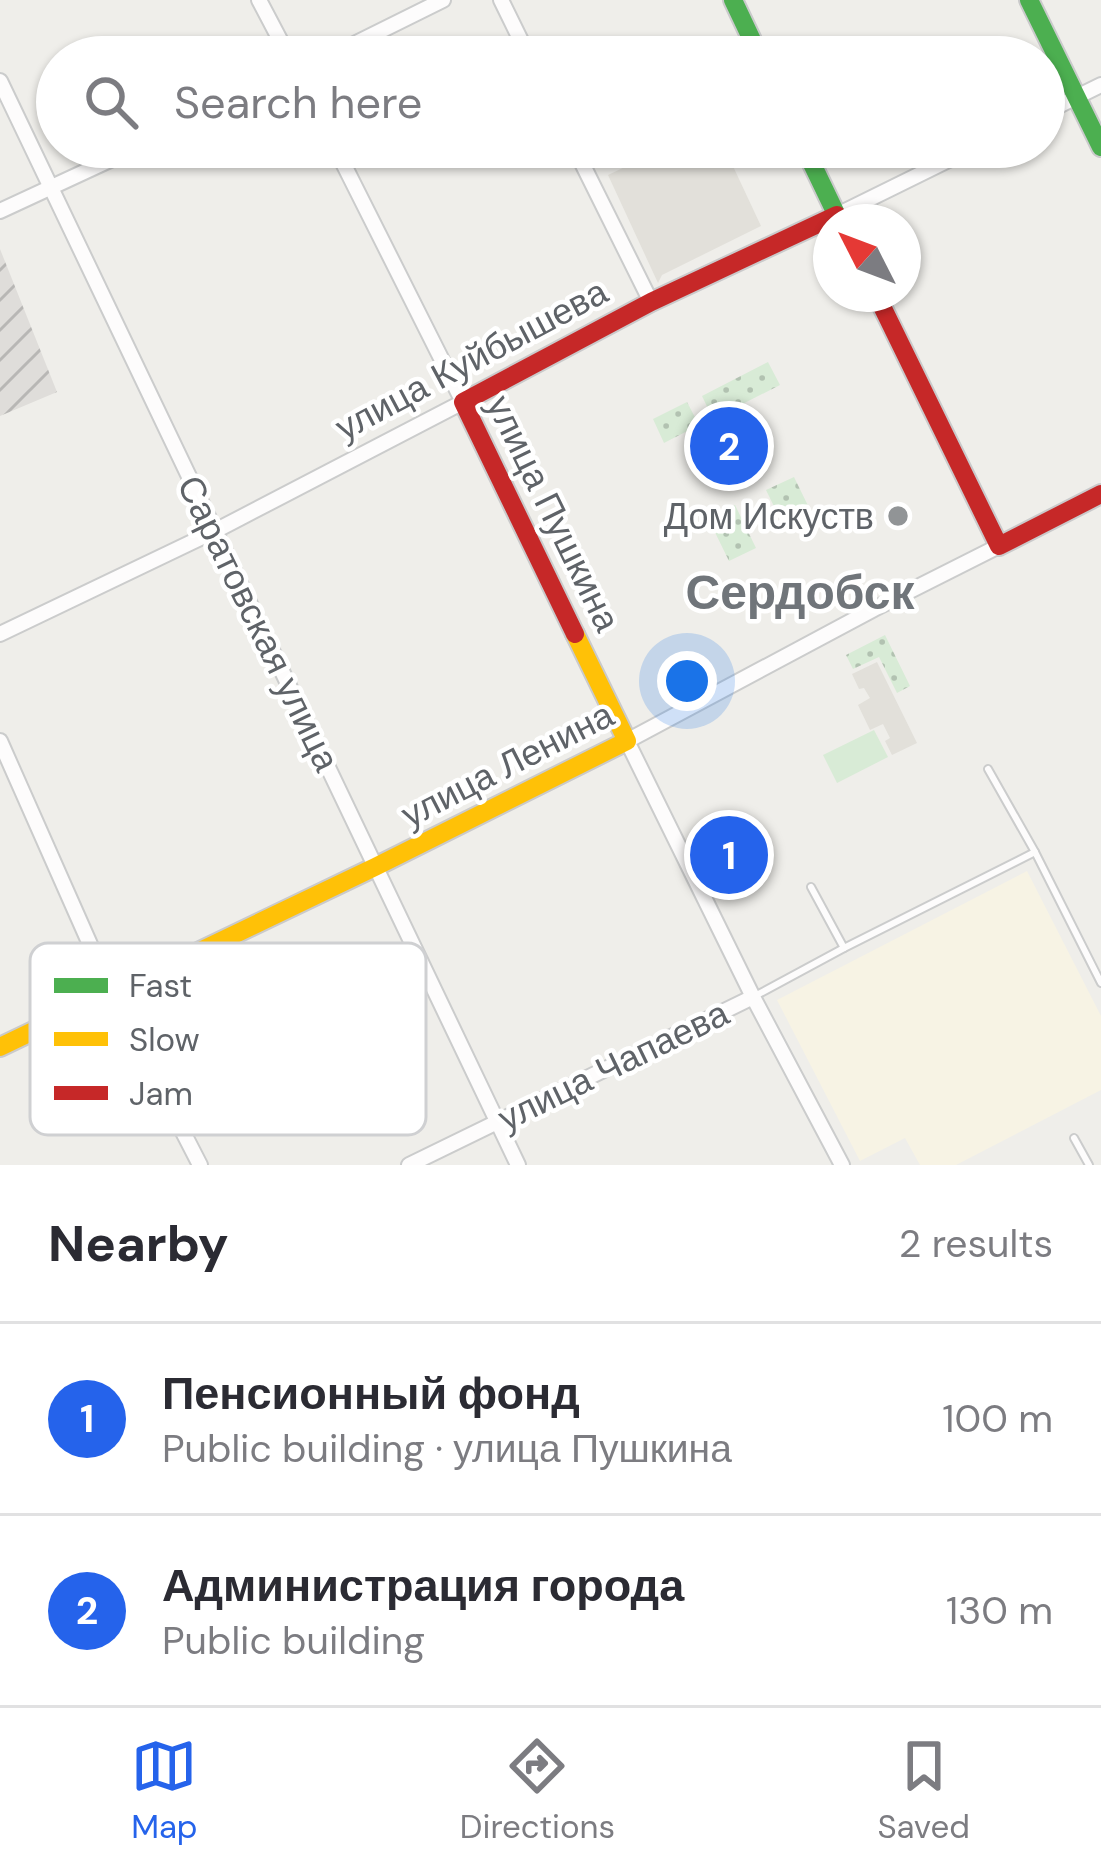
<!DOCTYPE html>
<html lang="en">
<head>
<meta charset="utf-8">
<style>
	body { margin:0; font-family:"DM Sans",sans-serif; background:#f7f7f7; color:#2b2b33 }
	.compass { position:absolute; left:813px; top:204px; width:108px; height:108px; border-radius:50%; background:#fff; box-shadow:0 3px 9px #0004; rotate:312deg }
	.you { position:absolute; left:687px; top:681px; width:42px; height:42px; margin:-30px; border:9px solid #fff; border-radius:50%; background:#1a73e8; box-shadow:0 0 0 18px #1a73e833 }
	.badge { display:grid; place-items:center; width:78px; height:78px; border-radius:50%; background:#2563eb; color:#fff; font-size:39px; font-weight:700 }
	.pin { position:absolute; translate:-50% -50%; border:6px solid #fff; box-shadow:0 3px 12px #0006 }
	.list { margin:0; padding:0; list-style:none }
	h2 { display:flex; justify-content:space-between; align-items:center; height:156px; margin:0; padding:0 48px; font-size:51px }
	h2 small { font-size:39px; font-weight:400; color:#7c7c81 }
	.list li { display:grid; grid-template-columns:78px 1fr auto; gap:36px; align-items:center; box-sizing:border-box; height:192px; padding:0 48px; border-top:3px solid #e1e1e2 }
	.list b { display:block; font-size:45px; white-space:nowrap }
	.list p { margin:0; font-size:39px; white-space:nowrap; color:#7c7c81 }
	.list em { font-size:39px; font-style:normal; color:#7c7c81 }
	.icon { flex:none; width:66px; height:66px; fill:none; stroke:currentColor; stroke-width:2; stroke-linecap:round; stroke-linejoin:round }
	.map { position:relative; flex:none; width:1101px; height:1165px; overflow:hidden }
	.search { position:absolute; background:#fff; box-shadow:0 3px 9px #0004; left:36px; right:36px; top:36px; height:132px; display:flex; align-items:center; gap:30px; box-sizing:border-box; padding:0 42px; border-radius:66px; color:#7c7c81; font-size:45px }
	.sheet { height:540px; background:#fff }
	nav { display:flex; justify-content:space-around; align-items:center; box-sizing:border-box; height:168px; border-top:3px solid #e1e1e2; background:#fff; font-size:33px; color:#7c7c81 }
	nav a { display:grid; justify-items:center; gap:6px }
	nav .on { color:#2563eb }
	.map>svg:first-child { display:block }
	.commercial { fill:#f7f3e4 }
	.industrial { fill:url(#industrial-furrows) }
	.education { fill:#e2e0da }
	.grass { fill:url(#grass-dots) }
	.garden { fill:#d8ebd6 }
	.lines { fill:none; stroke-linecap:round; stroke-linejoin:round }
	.lane-casing { stroke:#cbcccc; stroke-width:10 }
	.street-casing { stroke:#cbcccc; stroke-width:18 }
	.fast-casing { stroke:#cacacb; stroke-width:22 }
	.slow-casing { stroke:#cacacb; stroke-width:22 }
	.jam-casing { stroke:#cacacb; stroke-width:22 }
	.lane { stroke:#fdfcfc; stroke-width:6 }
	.street { stroke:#fdfcfc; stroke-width:14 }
	.fast { stroke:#4caf50; stroke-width:18 }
	.slow { stroke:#ffc107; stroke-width:18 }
	.jam { stroke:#c62828; stroke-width:18 }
	.poi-dot { fill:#919496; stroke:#fff; stroke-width:4.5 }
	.labels { text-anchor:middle; stroke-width:9; stroke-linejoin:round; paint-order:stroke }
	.street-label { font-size:36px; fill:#5f6368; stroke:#fff }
	.poi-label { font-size:36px; fill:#5f6368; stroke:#fff; text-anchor:end }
	.district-label { font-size:48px; font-weight:bold; fill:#70757a; stroke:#fff }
	.key { fill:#fff; stroke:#cfd0d2; stroke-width:3 }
	.key-label { font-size:33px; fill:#5f6368 }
</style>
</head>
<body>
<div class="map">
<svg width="1101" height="1165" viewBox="0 0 1101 1165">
	<defs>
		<pattern id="industrial-furrows" width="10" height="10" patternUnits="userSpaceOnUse" patternTransform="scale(3)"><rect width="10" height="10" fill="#dfddda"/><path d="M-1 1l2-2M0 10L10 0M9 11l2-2" fill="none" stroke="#b8b7b5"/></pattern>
		<pattern id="grass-dots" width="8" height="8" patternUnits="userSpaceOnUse" patternTransform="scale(3)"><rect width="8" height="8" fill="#d8ebd6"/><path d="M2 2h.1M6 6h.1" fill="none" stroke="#b2c2b1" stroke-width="1.8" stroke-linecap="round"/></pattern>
	</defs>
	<rect width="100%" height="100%" fill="#efeeea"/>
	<path class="commercial" d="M1027,871L1101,1016V1090L956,1165H920L905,1138L860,1161L777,1000Z"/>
	<path class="industrial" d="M0,249L57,392L0,416Z"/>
	<g class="education">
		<path d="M667,147H724L761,226L662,275L658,283L608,175Z"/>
		<path d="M877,662L917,743L892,755L885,741L890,738L883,724L870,730L858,705L870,698L864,688L859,689L852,674Z"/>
	</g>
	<g class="grass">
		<path d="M768,362L780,385L713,419L702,396Z"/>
		<path d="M687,402L699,425L664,443L653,419Z"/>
		<path d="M794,477L815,520L787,533L766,490Z"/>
		<path d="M735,505L756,548L729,561L708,518Z"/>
		<path d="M885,635L910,686L897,693L879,657L853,669L846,655Z"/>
	</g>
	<path class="garden" d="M874,730L888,757L837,783L823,755Z"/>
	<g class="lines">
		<g class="lane-casing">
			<g id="lane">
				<path d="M1035,852L1101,983"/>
				<path d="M844,948L1035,852L988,769"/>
				<path d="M755,996L844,948L811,887"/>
				<path d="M1074,1138L1089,1165"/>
			</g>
		</g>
		<g class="street-casing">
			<g id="street">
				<path d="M259,0L289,57"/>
				<path d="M501,0L529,57"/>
				<path d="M328,57L443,0"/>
				<path d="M0,81L518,1165"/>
				<path d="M1044,113L1101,85"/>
				<path d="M574,147L651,302"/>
				<path d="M0,211L138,147"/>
				<path d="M837,215L975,147"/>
				<path d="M0,634L215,531L463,402L335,147"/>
				<path d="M0,741L112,994L200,1165"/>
				<path d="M409,1165L753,997"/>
				<path d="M842,1165L753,997L627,741L874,609L999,546"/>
			</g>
		</g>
		<g class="fast-casing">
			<g id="fast">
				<path d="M733,0L760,57"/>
				<path d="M1029,0L1101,147"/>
				<path d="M804,147L840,222"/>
			</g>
		</g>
		<g class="slow-casing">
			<path id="slow" d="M0,1047L375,867L627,741L575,634"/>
		</g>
		<g class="jam-casing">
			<g id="jam">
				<path d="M876,294L999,546L1101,494"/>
				<path d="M575,634L463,402L651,302L837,215"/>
			</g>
		</g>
		<use href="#lane" class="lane"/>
		<use href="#street" class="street"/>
		<use href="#fast" class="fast"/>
		<use href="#slow" class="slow"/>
		<use href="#jam" class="jam"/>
	</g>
	<circle class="poi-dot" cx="898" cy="516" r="12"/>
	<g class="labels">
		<g class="street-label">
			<text transform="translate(471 359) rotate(-28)" y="13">улица Куйбышева</text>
			<text transform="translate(554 513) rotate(64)" y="13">улица Пушкина</text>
			<text transform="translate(259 623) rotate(64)" y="13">Саратовская улица</text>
			<text transform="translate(507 764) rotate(-27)" y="13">улица Ленина</text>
			<text transform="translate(613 1065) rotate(-26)" y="13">улица Чапаева</text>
		</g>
		<g class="poi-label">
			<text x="874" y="529">Дом Искуств</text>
		</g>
		<g class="district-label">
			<text x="800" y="609">Сердобск</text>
		</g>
	</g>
	<rect x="30" y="943" width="396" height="192" rx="18" class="key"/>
	<rect x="54" y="978" width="54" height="15" fill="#4caf50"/>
	<rect x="54" y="1032" width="54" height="14" fill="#ffc107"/>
	<rect x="54" y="1086" width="54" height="14" fill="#c62828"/>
	<g class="key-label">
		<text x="129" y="997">Fast</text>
		<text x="129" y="1051">Slow</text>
		<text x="129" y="1105">Jam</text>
	</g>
</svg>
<svg class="compass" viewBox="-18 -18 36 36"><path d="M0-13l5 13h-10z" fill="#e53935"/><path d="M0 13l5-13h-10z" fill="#7c7c81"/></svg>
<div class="you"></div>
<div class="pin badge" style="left:729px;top:855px">1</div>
<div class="pin badge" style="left:729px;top:446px">2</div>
<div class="search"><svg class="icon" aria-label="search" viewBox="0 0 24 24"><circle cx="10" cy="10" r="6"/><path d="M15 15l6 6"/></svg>Search here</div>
</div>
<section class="sheet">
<h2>Nearby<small>2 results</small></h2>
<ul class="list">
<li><span class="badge">1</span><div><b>Пенсионный фонд</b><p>Public building · улица Пушкина</p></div><em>100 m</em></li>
<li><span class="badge">2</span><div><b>Администрация города</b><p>Public building</p></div><em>130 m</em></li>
</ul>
</section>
<nav>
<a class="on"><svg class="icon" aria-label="map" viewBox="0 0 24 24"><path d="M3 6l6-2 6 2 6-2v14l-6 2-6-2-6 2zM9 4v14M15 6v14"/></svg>Map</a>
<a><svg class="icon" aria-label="directions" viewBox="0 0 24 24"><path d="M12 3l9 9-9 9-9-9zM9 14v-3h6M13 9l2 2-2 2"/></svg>Directions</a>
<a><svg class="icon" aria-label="saved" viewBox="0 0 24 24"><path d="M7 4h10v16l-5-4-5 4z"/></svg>Saved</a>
</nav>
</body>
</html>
